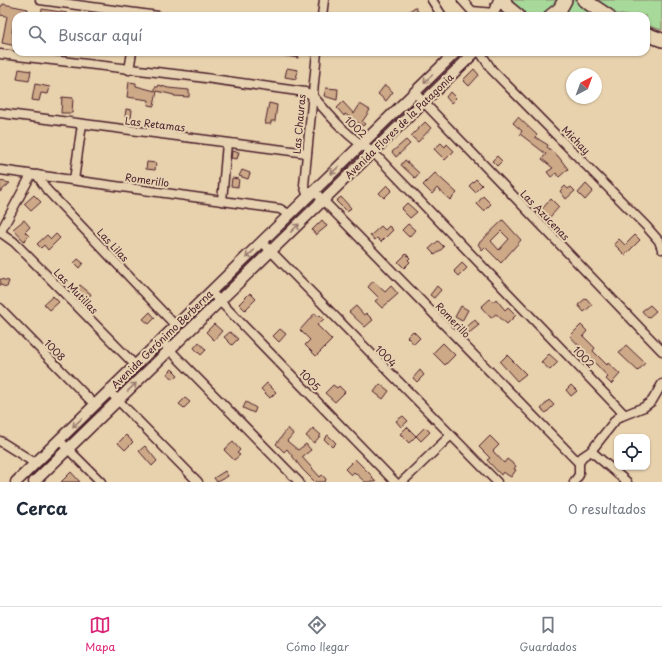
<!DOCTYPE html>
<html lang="es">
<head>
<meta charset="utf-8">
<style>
	body { margin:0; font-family:"Playpen Sans",sans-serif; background:#f2f2f3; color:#1f2937 }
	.controls { position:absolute; right:12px; bottom:12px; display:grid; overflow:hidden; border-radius:8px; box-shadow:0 1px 3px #0004 }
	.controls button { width:36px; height:36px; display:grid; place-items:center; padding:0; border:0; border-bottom:1px solid #e0e1e3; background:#fff; color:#1f2937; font:20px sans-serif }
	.compass { position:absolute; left:566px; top:68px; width:36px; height:36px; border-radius:50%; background:#fff; box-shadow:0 1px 3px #0004; rotate:41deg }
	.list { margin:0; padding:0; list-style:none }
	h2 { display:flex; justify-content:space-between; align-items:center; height:52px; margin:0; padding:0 16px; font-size:17px }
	h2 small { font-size:13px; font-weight:400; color:#747a83 }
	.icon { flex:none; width:22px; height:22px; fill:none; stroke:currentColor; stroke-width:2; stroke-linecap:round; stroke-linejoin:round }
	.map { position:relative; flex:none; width:662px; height:482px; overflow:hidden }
	.search { position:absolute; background:#fff; box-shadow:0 1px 3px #0004; left:12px; right:12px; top:12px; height:44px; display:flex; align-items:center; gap:10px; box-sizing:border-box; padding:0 14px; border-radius:12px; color:#747a83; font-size:15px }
	.sheet { height:124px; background:#fff }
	nav { display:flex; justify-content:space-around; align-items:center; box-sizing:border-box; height:56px; border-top:1px solid #e0e1e3; background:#fff; font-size:11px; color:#747a83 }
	nav a { display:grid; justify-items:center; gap:2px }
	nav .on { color:#db2777 }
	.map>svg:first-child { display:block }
	.green { fill:#a7d99b; stroke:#787c63 }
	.building { fill:#cda988; stroke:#4a1f2b; fill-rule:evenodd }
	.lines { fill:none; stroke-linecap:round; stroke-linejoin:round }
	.minor-casing { stroke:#4a1f2b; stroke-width:11 }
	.tertiary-casing { stroke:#4a1f2b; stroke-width:13 }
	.primary-casing { stroke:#4a1f2b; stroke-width:16 }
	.minor { stroke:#e6d2b0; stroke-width:8 }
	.tertiary { stroke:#e6d2b0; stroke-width:10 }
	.primary { stroke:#e6d2b0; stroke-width:13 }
	.oneway { stroke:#98786e }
	.labels { text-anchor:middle; stroke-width:4; stroke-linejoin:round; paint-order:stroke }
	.street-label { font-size:10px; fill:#4a1f2b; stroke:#e6d2b0 }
</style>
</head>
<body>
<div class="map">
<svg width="662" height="482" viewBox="0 0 662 482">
	<rect width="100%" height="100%" fill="#e8d1ad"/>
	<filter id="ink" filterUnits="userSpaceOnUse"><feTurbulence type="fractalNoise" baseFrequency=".025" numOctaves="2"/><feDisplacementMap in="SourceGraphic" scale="8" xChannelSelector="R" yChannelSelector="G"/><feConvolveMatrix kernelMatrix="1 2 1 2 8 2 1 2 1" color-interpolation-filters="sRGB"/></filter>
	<g filter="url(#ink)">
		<g class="green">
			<path d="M508,0H560C548,13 543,20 524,15Z"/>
			<path d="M567,0H579L599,16L558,14Z"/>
			<path d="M589,0H662V30L646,25V16C616,16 614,15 589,0Z"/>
		</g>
		<g class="building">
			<path d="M3,4L28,9L27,16H16L12,32L16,33V46L2,43L7,16L0,15V6H2Z"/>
			<path d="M415,7L421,16H411L408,12Z"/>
			<path d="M42,9L67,13V16L41,15Z"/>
			<path d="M280,52H299L298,58L280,55Z"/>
			<path d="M287,68L298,70L296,79L285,77Z"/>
			<path d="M19,69L31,71L29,81L17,79Z"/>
			<path d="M474,69L479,75L469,86L463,80Z"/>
			<path d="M129,82L136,83V86L155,91V87H158L159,85L168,88L189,90V97L174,96V95L157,91L154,106L148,105L149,100L127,97Z"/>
			<path d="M35,84L50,87L48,94L41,93L39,101L32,100Z"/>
			<path d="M385,85L393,92L386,101L378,94Z"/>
			<path d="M326,88L338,89L337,100L324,96Z"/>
			<path d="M450,92L456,98L451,103L446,97Z"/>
			<path d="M62,97L73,98L72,113H61Z"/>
			<path d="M343,102L354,114L360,104L370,110L362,122L365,124L363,126L345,114L344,116L337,108Z"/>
			<path d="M269,103L277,105L275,121H271V124H265Z"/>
			<path d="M126,109L132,110L131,118L125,117Z"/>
			<path d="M518,117L537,135L535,137L548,145L547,147L558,156L568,169L559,177L556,173L551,177L547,172L553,168L542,159L546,154L520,134L522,131L513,123Z"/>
			<path d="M425,122L431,128L418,142L411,136Z"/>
			<path d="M406,140L410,144L396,157L392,152Z"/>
			<path d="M441,143L445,147L447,144L454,151L445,160L434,149Z"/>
			<path d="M232,151L239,152L237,159L231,158Z"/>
			<path d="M497,156L502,161L497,166L492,161Z"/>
			<path d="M405,160L419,173L415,178L401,165Z"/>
			<path d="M147,162L156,163L155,170L146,169Z"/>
			<path d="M242,170L250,173L248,179L239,176Z"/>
			<path d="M435,173L457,193L450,200L437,188L432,194L423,185Z"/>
			<path d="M232,178L239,179L238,187L231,186Z"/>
			<path d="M476,179L482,185L475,192L469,186Z"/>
			<path d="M0,181L10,183L0,192Z"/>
			<path d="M586,184L593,191L585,200L578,193Z"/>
			<path d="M387,185L392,190L384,198L379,193Z"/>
			<path d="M565,186L568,189L571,187L575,191L566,199L560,191Z"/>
			<path d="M34,195L41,202L31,211L24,204Z"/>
			<path d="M483,196L491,204L484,211L477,204Z"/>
			<path d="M341,197L351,208L347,212L336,201Z"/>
			<path d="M551,199L559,207L550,217L542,209Z"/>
			<path d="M407,203L417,212L410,218L401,209Z"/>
			<path d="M24,220L30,227L25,232L29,236L24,241L13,229Z"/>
			<path d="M322,220L327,226L316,235L312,230Z"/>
			<path d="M503,220L521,240L501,263L485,247L482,250L478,244ZM501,231L509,239L499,250L491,241Z"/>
			<path d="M408,224L415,230L409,237L402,230Z"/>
			<path d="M381,226L385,230L389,226L393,230L381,242L377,238L375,240L370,236Z"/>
			<path d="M56,234L60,238L48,250L44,245L41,248L37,244L47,235L51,239Z"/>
			<path d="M635,235L640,240L625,255L614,244L619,239L625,245Z"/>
			<path d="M438,241L444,247L435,255L429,249Z"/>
			<path d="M406,254L410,258L408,260L410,262L404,268L398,262Z"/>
			<path d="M78,259L83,263L79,268L74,263Z"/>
			<path d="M462,263L467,268L459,276L454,271Z"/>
			<path d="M0,279L9,281L7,287L0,285Z"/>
			<path d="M373,281L385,292L391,286L398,294L382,308L375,301L379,298L368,287Z"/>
			<path d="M80,285L91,294L87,300L75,291Z"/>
			<path d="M437,286L441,290L434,298L430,295Z"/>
			<path d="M250,293L256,299L245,310L239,304Z"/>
			<path d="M53,296L59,302L50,310L44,304Z"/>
			<path d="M586,298L592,305L584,312L578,305Z"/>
			<path d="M490,299L493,302L496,299L505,310L508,307L516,315L507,324L496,314L491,318L481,307Z"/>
			<path d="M650,305L656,311L648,318L642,311Z"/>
			<path d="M356,306L364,315L366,313L373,320L365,327L349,312Z"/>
			<path d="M461,306L468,310L462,321L455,317Z"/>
			<path d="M150,312L155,318L149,324L143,319Z"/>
			<path d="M315,313L318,317L320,315L324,319L317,325L332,340L316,356L305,345L310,340L300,330Z"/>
			<path d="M475,320L479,325L469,333L465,328Z"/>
			<path d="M214,324L222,331L214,340L206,332Z"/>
			<path d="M581,325L587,331L583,336L595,348L593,351L607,365L608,363L620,374L611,384L606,379L608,377L570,336Z"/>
			<path d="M280,329L286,334L279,342L273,336Z"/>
			<path d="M413,331L420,338L414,344L407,337Z"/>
			<path d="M230,332L238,339L232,345L224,337Z"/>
			<path d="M199,342L206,350L201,355L194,348Z"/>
			<path d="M443,343L455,355L445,365L433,353Z"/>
			<path d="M626,345L645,363L638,371L619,353Z"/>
			<path d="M549,354L558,362L550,370L541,362Z"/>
			<path d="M507,355L526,374L517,381L500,362Z"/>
			<path d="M172,369L178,375L174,379L167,374Z"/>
			<path d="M420,370L424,375L417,382L413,378Z"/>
			<path d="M267,383L276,392L270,398L261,389Z"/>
			<path d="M380,384L389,391L383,399L374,392Z"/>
			<path d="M333,385L337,388L339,386L345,392L335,402L325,393Z"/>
			<path d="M571,385L577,391L571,396L566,390Z"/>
			<path d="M185,398L190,402L184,408L179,404Z"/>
			<path d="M549,400L554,405L546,413L541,409Z"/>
			<path d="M246,402L256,408L254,413L243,408Z"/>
			<path d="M403,416L408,421L401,427L396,421Z"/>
			<path d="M407,427L416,436L425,427L430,432L421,441L416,436L409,443L400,434Z"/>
			<path d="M288,428L293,434L287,441L298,450L306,444L311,450L302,457L320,477L322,475L326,479L325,482H315L302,469L287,449L284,452L276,444Z"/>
			<path d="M313,428L321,435L314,443L306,436Z"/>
			<path d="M126,435L133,442L125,450L118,443Z"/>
			<path d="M328,435L336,443L332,447L324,439Z"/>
			<path d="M490,436L499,445L493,451L504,463L507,459L516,466L514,469L516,470L511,477L503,472L501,475L487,460L490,458L479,447Z"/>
			<path d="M233,442L240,450L237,453L240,455L234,460L224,450Z"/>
			<path d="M145,446L157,461L152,466L139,451Z"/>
			<path d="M355,459L373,477L372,478L376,482H365L354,472L351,475L345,469Z"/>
			<path d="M225,471L228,476L217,482L214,478Z"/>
			<path d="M71,472L80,482H61Z"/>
		</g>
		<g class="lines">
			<g class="minor-casing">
				<g id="minor">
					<path d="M40,0L158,16"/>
					<path d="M432,0L442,16"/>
					<path d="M462,0L472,11L494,13"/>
					<path d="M322,16L324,0"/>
					<path d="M480,52L492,70L646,226L659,241L662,249"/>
					<path d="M0,54L191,76L305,92L312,95C330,116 348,138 373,152L624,414"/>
					<path d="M129,70L132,52"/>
					<path d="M414,92L662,351"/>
					<path d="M0,113L307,153"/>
					<path d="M0,170L280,209L290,215"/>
					<path d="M37,175L47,190L176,326"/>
					<path d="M74,180L82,124"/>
					<path d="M314,191L579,463"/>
					<path d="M308,197L304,185L317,52"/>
					<path d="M222,201L227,143"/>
					<path d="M0,232L14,242L135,365"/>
					<path d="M0,233L31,175"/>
					<path d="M262,242L497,482"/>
					<path d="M211,292L395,482"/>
					<path d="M0,308L95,405"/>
					<path d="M161,341L299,482"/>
					<path d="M109,391L198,482"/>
					<path d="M59,440L101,482"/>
					<path d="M0,441L35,463"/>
					<path d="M591,451L627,482"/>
					<path d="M402,482L450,436"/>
					<path d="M574,482L579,475V463L582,457L591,451L617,418L644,407L652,401L662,384"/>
				</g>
			</g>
			<g class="tertiary-casing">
				<g id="tertiary">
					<path d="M492,16L499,0"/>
					<path d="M16,482L456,52"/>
					<path d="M34,482L475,52"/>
				</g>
			</g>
			<g class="primary-casing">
				<g id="primary">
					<path d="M504,0L507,7L518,16"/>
					<path d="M584,0L608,16"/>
					<path d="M551,16L560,9L565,0"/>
					<path d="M646,34L662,40"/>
				</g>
			</g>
			<use href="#minor" class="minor"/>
			<use href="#tertiary" class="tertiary"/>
			<use href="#primary" class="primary"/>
		</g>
		<defs><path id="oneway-shaft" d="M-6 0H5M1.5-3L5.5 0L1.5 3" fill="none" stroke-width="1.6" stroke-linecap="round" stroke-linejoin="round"/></defs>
		<g class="oneway">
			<use href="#oneway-shaft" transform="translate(428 79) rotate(137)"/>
			<use href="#oneway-shaft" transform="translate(335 170) rotate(136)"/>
			<use href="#oneway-shaft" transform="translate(295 228) rotate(-44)"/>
			<use href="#oneway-shaft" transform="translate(250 254) rotate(136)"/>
			<use href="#oneway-shaft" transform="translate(132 387) rotate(-44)"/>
			<use href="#oneway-shaft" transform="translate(77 423) rotate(136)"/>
		</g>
	</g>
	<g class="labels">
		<g class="street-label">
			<text transform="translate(155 124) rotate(7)" y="4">Las Retamas</text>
			<text transform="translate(299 124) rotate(-85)" y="4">Las Chauras</text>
			<text transform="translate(399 126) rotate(-44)" y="4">Avenida Flores de la Patagonia</text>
			<text transform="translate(356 127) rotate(42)" y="4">1002</text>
			<text transform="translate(576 140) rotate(45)" y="4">Michay</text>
			<text transform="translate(147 180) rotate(8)" y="4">Romerillo</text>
			<text transform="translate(545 215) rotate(46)" y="4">Las Azucenas</text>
			<text transform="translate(113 245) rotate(47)" y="4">Las Lilas</text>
			<text transform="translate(76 291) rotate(46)" y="4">Las Mutillas</text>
			<text transform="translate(453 320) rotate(46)" y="4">Romerillo</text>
			<text transform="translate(162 339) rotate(-44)" y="4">Avenida Gerónimo Berberna</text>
			<text transform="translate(55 350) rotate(46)" y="4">1008</text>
			<text transform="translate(386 356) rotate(46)" y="4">1004</text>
			<text transform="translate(584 357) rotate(46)" y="4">1002</text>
			<text transform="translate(310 380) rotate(46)" y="4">1005</text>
		</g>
	</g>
</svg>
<div class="controls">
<button><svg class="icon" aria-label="locate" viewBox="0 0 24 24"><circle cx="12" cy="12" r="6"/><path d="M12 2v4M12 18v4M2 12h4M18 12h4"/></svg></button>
</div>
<svg class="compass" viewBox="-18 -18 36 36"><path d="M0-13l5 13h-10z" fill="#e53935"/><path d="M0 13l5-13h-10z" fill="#747a83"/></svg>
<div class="search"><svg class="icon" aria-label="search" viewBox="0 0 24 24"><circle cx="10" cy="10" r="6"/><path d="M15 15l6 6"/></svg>Buscar aquí</div>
</div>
<section class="sheet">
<h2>Cerca<small>0 resultados</small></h2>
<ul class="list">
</ul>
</section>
<nav>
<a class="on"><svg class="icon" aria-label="map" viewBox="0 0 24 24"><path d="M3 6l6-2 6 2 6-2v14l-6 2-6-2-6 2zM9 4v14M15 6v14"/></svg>Mapa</a>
<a><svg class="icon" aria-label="directions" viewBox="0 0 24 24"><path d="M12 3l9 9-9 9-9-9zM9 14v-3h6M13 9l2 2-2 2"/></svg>Cómo llegar</a>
<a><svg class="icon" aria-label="saved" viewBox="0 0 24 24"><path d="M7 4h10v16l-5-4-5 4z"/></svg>Guardados</a>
</nav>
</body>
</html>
